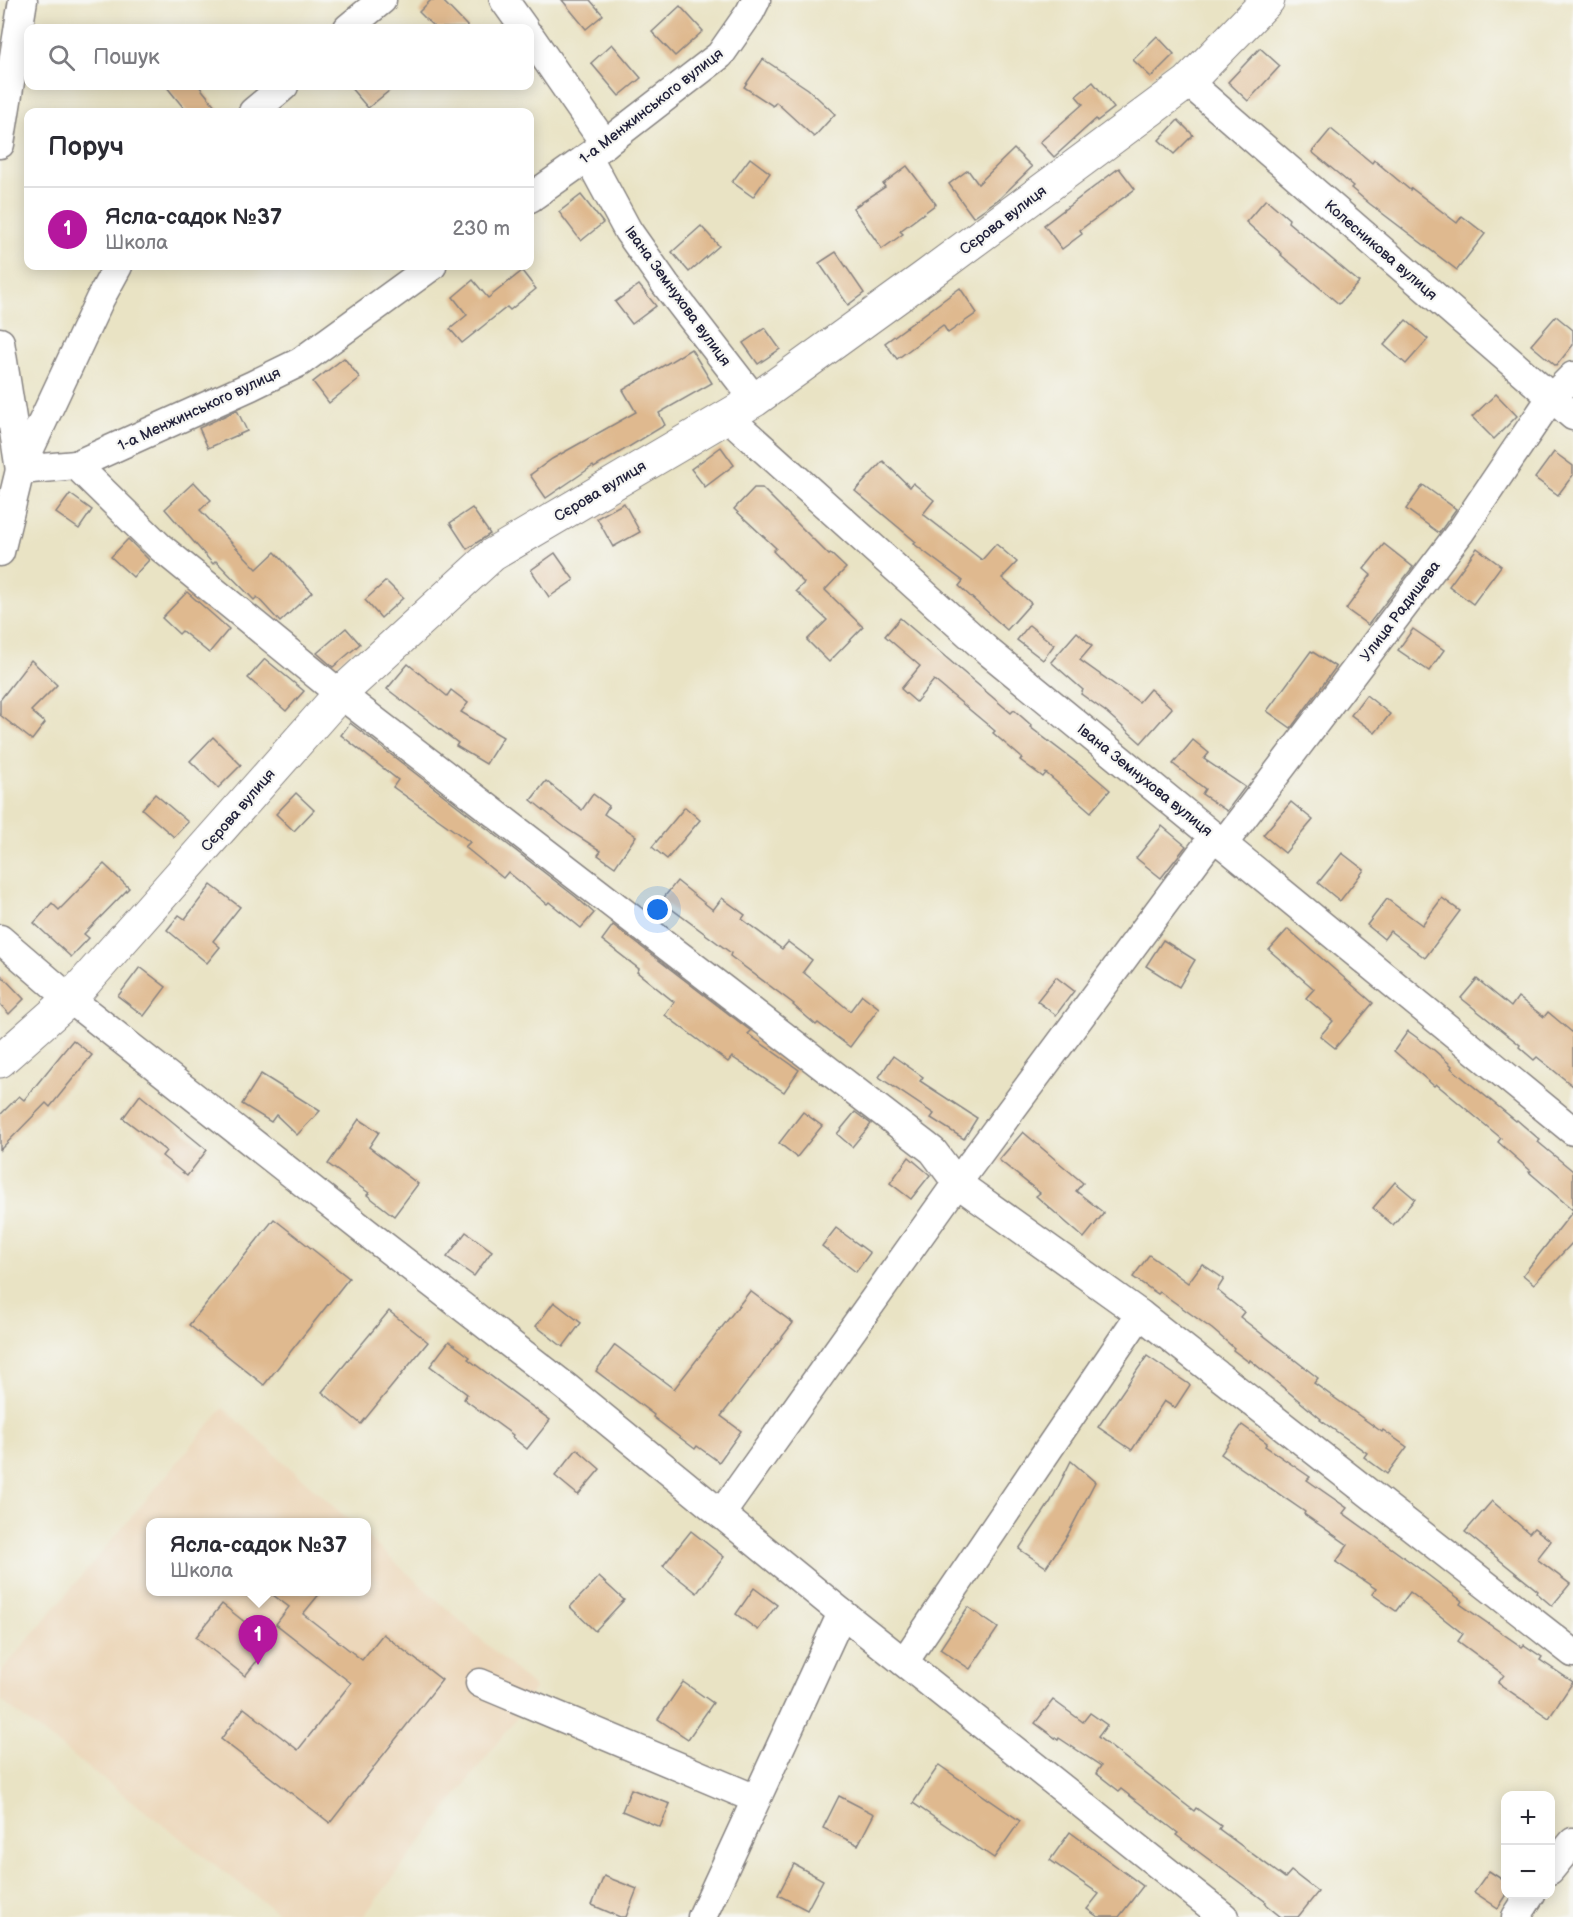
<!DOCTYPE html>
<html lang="uk">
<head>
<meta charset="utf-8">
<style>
	body { margin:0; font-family:"Balsamiq Sans",sans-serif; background:#f2f2f3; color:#2b2b33 }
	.controls { position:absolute; right:18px; bottom:18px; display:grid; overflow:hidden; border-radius:12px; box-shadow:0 3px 15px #0003 }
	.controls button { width:54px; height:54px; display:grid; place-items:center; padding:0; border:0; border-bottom:2px solid #e1e1e2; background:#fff; color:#2b2b33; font:30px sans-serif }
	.you { position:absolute; left:658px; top:910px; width:21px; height:21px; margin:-15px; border:4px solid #fff; border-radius:50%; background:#1a73e8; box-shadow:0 0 0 9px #1a73e833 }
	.badge { display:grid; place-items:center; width:39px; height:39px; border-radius:50%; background:#b5179e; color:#fff; font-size:20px; font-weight:700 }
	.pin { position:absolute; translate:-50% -50px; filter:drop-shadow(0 2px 3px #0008) }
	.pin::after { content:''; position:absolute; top:32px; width:21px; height:18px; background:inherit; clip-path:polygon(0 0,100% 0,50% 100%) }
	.popup { position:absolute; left:146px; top:1518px; width:225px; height:78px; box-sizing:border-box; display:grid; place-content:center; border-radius:12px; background:#fff; filter:drop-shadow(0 2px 4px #0005); font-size:20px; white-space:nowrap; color:#7c7c81 }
	.popup b { font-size:22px; color:#2b2b33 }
	.popup::after { content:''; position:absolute; left:50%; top:100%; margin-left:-12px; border:12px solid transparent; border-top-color:#fff }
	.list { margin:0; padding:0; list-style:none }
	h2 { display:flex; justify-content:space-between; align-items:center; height:78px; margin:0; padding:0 24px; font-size:26px }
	h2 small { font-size:20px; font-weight:400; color:#7c7c81 }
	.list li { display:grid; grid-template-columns:39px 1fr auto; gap:18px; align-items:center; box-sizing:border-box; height:84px; padding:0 24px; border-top:2px solid #e1e1e2 }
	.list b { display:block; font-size:22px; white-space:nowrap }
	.list p { margin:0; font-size:20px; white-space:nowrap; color:#7c7c81 }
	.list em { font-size:20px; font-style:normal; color:#7c7c81 }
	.icon { flex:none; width:33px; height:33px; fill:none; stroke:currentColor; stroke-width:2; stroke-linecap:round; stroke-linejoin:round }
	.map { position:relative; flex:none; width:1573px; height:1917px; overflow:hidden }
	.search { position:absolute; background:#fff; box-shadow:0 3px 15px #0003; left:24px; top:24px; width:510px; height:66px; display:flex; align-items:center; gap:15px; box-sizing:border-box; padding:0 21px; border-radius:12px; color:#7c7c81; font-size:22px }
	.panel { position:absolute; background:#fff; box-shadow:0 3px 15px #0003; left:24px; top:108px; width:510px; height:162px; border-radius:12px }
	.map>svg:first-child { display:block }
	.built { fill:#ecd7ba }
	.building { fill:#dfb98f }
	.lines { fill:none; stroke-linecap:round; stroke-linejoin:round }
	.minor-casing { stroke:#868280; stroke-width:31 }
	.tertiary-casing { stroke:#868280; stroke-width:35 }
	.minor { stroke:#fff; stroke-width:28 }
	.tertiary { stroke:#fff; stroke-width:33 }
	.labels { text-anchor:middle; stroke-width:4.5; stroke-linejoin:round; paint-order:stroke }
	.street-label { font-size:15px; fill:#22223b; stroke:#f6f6f2 }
</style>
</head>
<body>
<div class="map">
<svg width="1573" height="1917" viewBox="0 0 1573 1917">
	<rect width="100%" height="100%" fill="#f6f6f2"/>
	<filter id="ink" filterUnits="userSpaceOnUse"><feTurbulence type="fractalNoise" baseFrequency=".0167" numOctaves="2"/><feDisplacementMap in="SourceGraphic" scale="12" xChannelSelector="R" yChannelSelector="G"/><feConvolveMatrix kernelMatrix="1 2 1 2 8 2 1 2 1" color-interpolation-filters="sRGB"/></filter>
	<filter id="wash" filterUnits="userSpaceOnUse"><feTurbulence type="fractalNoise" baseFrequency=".008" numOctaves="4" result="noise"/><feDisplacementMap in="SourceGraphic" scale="24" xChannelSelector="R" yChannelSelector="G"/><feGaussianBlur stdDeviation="1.35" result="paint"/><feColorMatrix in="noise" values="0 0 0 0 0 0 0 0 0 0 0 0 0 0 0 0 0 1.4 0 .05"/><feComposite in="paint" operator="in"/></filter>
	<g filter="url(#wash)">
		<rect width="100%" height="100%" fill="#e9e3c4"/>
		<path class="built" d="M223,1408L351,1522H150V1592H366V1536L535,1688L517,1717L363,1917H283L0,1700V1673Z"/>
		<g id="blocks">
			<g class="building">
				<path d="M431,0H442L469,28H435L419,12Z"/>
				<path d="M562,0H590L603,15L586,29Z"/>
				<path d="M680,6L703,31L675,56L652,32Z"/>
				<path d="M1157,36L1174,54L1151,77L1133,60Z"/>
				<path d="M612,44L641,78L619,96L591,63Z"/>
				<path d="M1260,48L1280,66L1248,101L1228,82Z"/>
				<path d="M763,59L808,89L835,114L814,137L776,102L773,106L744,87Z"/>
				<path d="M1093,82L1114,108L1097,121L1096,119L1054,157L1040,142L1083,104L1076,96Z"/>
				<path d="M166,86H199L220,112H187Z"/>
				<path d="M349,86H395L368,108Z"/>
				<path d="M1178,120L1193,135L1174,154L1159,140Z"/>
				<path d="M1331,129L1372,163L1374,160L1410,190L1411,188L1457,223L1462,216L1485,234L1457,270L1370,204L1351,188L1353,186L1312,152Z"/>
				<path d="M1014,149L1032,167L1000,198L973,217L949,184L968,170L978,184Z"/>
				<path d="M750,158L770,173L753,197L732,182Z"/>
				<path d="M907,166L936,204L900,231L903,234L882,249L853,208L885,187L883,184Z"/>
				<path d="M1119,168L1135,189L1080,230L1082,234L1062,249L1044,225Z"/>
				<path d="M581,195L603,223L581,241L559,212Z"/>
				<path d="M1266,199L1289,219L1288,222L1359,282L1339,304L1281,255L1282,254L1246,222Z"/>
				<path d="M701,226L719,246L689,272L672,252Z"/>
				<path d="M836,252L864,293L848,305L819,263Z"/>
				<path d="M522,271L536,289L510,310L507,307L462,343L450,329L467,315L453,297L473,280L488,298Z"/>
				<path d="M639,285L656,306L632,324L615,302Z"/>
				<path d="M960,288L977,313L948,333L943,325L897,359L885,343Z"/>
				<path d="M1556,316L1573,330V345L1556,366L1531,345Z"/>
				<path d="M1406,320L1428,339L1406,364L1384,345Z"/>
				<path d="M765,328L780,349L758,364L743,343Z"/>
				<path d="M691,349L712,383L659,413L665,425L594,468L593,466L546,498L530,475L552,459L636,412L623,390Z"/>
				<path d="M344,358L360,378L329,403L313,382Z"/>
				<path d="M1496,394L1517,416L1494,439L1472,417Z"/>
				<path d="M237,410L247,431L208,448L199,428Z"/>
				<path d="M721,447L734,465L705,487L691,469Z"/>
				<path d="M1554,452L1573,466V475L1558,495L1535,478Z"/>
				<path d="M883,461L910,487L913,483L934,500L923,514L982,560L996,544L1017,562L1002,578L1031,603L1007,630L959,586L963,581L914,544L916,542L855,491Z"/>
				<path d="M194,482L211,500L200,510L257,569L275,552L312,592L280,622L257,597L254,600L216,561L213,564L165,509Z"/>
				<path d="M1423,485L1456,509L1439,533L1406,509Z"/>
				<path d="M754,488H762L829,555L831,554L846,568L825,590L863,627L829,662L807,640L827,620L796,591L804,583L773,551L776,548L734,509Z"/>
				<path d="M70,494L92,510L79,529L56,513Z"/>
				<path d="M624,503L640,532L613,547L597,518Z"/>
				<path d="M472,508L490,534L467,549L450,523Z"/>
				<path d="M128,539L149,560L133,577L111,557Z"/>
				<path d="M1384,544L1413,567L1368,625L1346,609L1371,575L1364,569Z"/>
				<path d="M1477,548L1501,566L1473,604L1449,586Z"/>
				<path d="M555,553L574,580L549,597L531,570Z"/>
				<path d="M386,581L403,598L381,618L365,600Z"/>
				<path d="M187,592L229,629L209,653L182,631L179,634L162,618Z"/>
				<path d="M900,618L1011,713L1014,710L1031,725L1030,727L1089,772L1110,790L1091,812L1046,773L1043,777L1020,760L1022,758L993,733L995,731L934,680L916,702L901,689L920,666L885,636Z"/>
				<path d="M1029,625L1054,645L1043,660L1017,640Z"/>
				<path d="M346,628L360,644L333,667L317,653Z"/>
				<path d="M1413,629L1444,650L1429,671L1398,650Z"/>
				<path d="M1077,632L1092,646L1080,660L1139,702L1150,689L1172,708L1141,743L1106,712L1081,694L1083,690L1051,662Z"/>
				<path d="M1311,651L1336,667L1291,728L1267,711Z"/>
				<path d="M265,659L304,691L286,711L248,678Z"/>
				<path d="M31,660L57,685L31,711L45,723L32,740L0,715V700Z"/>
				<path d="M408,664L447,696L451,690L468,703L461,712L503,737L486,764L456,746L458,743L387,689Z"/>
				<path d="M1366,695L1390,714L1375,733L1351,715Z"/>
				<path d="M350,723L576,897L594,913L581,928L549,902L547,904L508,872L503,878L465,847L470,842L393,787L398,780L341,735Z"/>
				<path d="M213,737L241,765L218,788L190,761Z"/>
				<path d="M1193,740L1209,753L1204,759L1245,787L1227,811L1202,794L1205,789L1173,764Z"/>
				<path d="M546,781L582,810L593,794L609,806L604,814L636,836L615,867L598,855L601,851L567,829L531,800Z"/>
				<path d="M296,793L314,810L294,831L276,814Z"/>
				<path d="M155,794L188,822L174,837L142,809Z"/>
				<path d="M1291,802L1313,820L1285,853L1263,835Z"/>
				<path d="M685,807L700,820L667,859L652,847Z"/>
				<path d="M1162,826L1186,846L1161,878L1136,858Z"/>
				<path d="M1342,853L1364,870L1340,901L1318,883Z"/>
				<path d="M104,864L129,888L84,934L89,938L71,957L34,923L52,903L59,910Z"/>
				<path d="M677,881L713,910L722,898L745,915L742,919L782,949L788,942L812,960L803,972L850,1011L862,995L879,1008L850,1047L818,1023L816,1025L793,1005L794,1004L730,956L731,953L661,901Z"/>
				<path d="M211,885L240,907L213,941L220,947L207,963L167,930L179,915L185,919Z"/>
				<path d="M1442,898L1460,911L1425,958L1390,931L1384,939L1367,925L1387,899L1422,925Z"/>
				<path d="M613,925L751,1031L748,1034L799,1070L784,1092L732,1057L728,1062L665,1015L674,1002L637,972L639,969L602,940Z"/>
				<path d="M1288,929L1373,1003L1335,1048L1320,1036L1333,1021L1306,998L1314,989L1269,950Z"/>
				<path d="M1163,940L1195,960L1179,987L1146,966Z"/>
				<path d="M140,967L166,987L144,1016L118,996Z"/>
				<path d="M0,974L24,999L9,1014L0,1004Z"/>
				<path d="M1056,977L1074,991L1056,1015L1037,1001Z"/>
				<path d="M1477,979L1511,1007L1518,997L1544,1017L1548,1012L1573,1033V1086L1537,1057L1534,1060L1519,1047L1520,1045L1461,998Z"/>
				<path d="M1408,1031L1434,1050L1452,1066L1451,1068L1516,1121L1517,1120L1540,1140L1538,1142L1573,1171V1210L1529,1172L1531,1171L1498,1142L1501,1138L1436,1084L1434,1086L1394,1051Z"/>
				<path d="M73,1040L92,1055L50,1107L46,1103L0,1150V1115L19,1096L24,1100Z"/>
				<path d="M893,1056L923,1077L920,1081L977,1118L964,1139L931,1118L934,1114L879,1077Z"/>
				<path d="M261,1074L320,1111L297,1135L276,1115L271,1122L242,1104Z"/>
				<path d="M140,1095L207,1150L187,1176L162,1156L166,1151L123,1118Z"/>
				<path d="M803,1112L822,1126L797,1157L779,1143Z"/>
				<path d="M855,1112L871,1124L852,1147L837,1134Z"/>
				<path d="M359,1119L379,1132L369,1147L418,1184L394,1216L367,1195L369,1193L328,1164Z"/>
				<path d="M1023,1132L1083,1183L1076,1191L1104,1213L1084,1238L1036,1196L1040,1193L999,1160Z"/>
				<path d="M909,1157L930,1175L911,1199L890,1183Z"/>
				<path d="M1395,1182L1415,1199L1393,1225L1373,1208Z"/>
				<path d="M1573,1211V1242L1534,1284L1523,1275Z"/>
				<path d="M274,1219L349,1278L264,1385L189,1325Z"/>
				<path d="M836,1228L870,1253L856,1272L822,1246Z"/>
				<path d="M466,1232L492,1251L474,1276L447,1257Z"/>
				<path d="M1149,1255L1188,1283L1202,1264L1224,1279L1217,1290L1244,1312L1240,1317L1318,1378L1314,1383L1382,1432L1383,1430L1407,1447L1387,1474L1364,1457L1367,1453L1320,1420L1321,1419L1250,1360L1249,1362L1233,1350L1234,1348L1212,1329L1160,1292L1158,1294L1133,1277Z"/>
				<path d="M750,1291L793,1323L721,1416L741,1431L719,1462L697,1446L695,1449L653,1417L654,1415L596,1371L615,1345L674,1389Z"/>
				<path d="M554,1302L581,1323L563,1347L536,1326Z"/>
				<path d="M389,1311L428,1342L361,1424L322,1392Z"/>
				<path d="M449,1341L470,1357L468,1359L550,1420L527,1449L512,1437L513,1435L464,1399L467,1394L430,1366Z"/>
				<path d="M1147,1356L1190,1385L1175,1408L1164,1401L1132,1450L1098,1427Z"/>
				<path d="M1242,1425L1267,1443L1265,1446L1310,1477L1307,1480L1347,1508L1343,1513L1420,1569L1462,1601L1460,1604L1522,1647L1524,1645L1542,1657L1540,1660L1573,1682L1549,1718L1498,1683L1504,1675L1458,1641L1463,1634L1410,1592L1396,1611L1372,1594L1376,1589L1336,1562L1348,1545L1304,1514L1305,1512L1221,1454Z"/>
				<path d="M577,1449L600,1469L578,1495L555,1476Z"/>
				<path d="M1071,1461L1095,1482L1067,1536L1046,1567L1019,1549L1051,1501Z"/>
				<path d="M1492,1501L1529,1533L1534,1528L1551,1541L1537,1559L1570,1584L1552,1606L1537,1593L1538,1591L1465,1532Z"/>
				<path d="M691,1531L724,1557L697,1593L663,1566Z"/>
				<path d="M599,1577L624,1600L595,1631L570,1607Z"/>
				<path d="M754,1588L777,1605L758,1630L736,1614Z"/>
				<path d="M269,1592H321L303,1614L362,1660L383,1634L442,1680L330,1823L221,1739L244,1708L298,1750L351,1683L276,1624L289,1607Z"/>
				<path d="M222,1604L271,1643L245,1676L196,1637Z"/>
				<path d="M968,1607L998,1628L970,1669L940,1649Z"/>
				<path d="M683,1682L713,1703L688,1739L658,1719Z"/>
				<path d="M1053,1700L1083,1722L1090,1713L1107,1725L1098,1737L1194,1811L1196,1808L1221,1826L1219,1829L1285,1878L1291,1871L1318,1892L1298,1917H1281L1265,1904L1266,1902L1176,1835L1178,1833L1121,1789L1119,1791L1096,1773L1101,1766L1059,1738L1058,1740L1035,1723Z"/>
				<path d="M939,1765L1020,1821L994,1858L913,1803Z"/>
				<path d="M631,1789L670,1804L660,1827L622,1811Z"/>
				<path d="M839,1796L874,1814L858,1845L823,1828Z"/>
				<path d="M1070,1832L1143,1886L1119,1917H1098L1087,1909L1099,1894L1050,1860Z"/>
				<path d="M794,1864L823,1880L807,1910L778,1895Z"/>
				<path d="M1489,1871L1506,1882V1896L1498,1908L1474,1892Z"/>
				<path d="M604,1876L637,1889L626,1917H620L592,1905Z"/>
			</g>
		</g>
	</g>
	<g filter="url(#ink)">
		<use href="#blocks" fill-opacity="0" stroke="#868280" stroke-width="1.5"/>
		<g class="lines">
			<g class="minor-casing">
				<g id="minor">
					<path d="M504,0L524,28"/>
					<path d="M348,28L382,0"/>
					<path d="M530,36L605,144"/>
					<path d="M1188,82L1573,416"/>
					<path d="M253,112L284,86"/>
					<path d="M0,144L23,0"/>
					<path d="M588,157L628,231L666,285L755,400"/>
					<path d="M530,198L588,157L720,55L750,12L756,0"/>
					<path d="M0,342L20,470"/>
					<path d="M727,416L990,653L1573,1131"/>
					<path d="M76,465L160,547L340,694L933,1151L957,1183L1140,1314L1573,1653"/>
					<path d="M20,470L100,299L118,266"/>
					<path d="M0,552L20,470L76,465L251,386L300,362L432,266"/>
					<path d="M1223,844L1461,531L1551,398L1573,376"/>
					<path d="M0,939L70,999L366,1232L566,1387L842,1613L1224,1917"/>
					<path d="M721,1514L957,1183L1214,836"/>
					<path d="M904,1662L1140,1314"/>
					<path d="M480,1683L756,1799"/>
					<path d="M1550,1870L1573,1842"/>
					<path d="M702,1917L842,1613"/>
					<path d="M1516,1917L1531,1894"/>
				</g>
			</g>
			<g class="tertiary-casing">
				<path id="tertiary" d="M0,1061L70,999L340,694L492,555L755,400L925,277L1188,82L1268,0"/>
			</g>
			<use href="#minor" class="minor"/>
			<use href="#tertiary" class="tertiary"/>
		</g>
	</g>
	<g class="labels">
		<g class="street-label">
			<text transform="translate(651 106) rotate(-38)" y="5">1-а Менжинського вулиця</text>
			<text transform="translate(1003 220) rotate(-37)" y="5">Сєрова вулиця</text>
			<text transform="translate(1381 250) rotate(41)" y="5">Колесникова вулиця</text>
			<text transform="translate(678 296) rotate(54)" y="5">Івана Земнухова вулиця</text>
			<text transform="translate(199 409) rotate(-25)" y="5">1-а Менжинського вулиця</text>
			<text transform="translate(600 491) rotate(-31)" y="5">Сєрова вулиця</text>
			<text transform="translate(1400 611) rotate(-53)" y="5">Улица Радищева</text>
			<text transform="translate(1145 780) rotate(39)" y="5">Івана Земнухова вулиця</text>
			<text transform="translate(238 810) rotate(-49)" y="5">Сєрова вулиця</text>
		</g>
	</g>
</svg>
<div class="controls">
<button>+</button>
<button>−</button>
</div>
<div class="you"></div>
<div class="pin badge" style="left:258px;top:1665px">1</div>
<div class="popup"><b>Ясла-садок №37</b>Школа</div>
<div class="search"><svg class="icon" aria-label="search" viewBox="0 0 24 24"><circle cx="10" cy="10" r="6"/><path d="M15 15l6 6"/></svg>Пошук</div>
<section class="panel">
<h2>Поруч<small></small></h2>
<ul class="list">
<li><span class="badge">1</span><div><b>Ясла-садок №37</b><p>Школа</p></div><em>230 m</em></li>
</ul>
</section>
</div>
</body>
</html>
